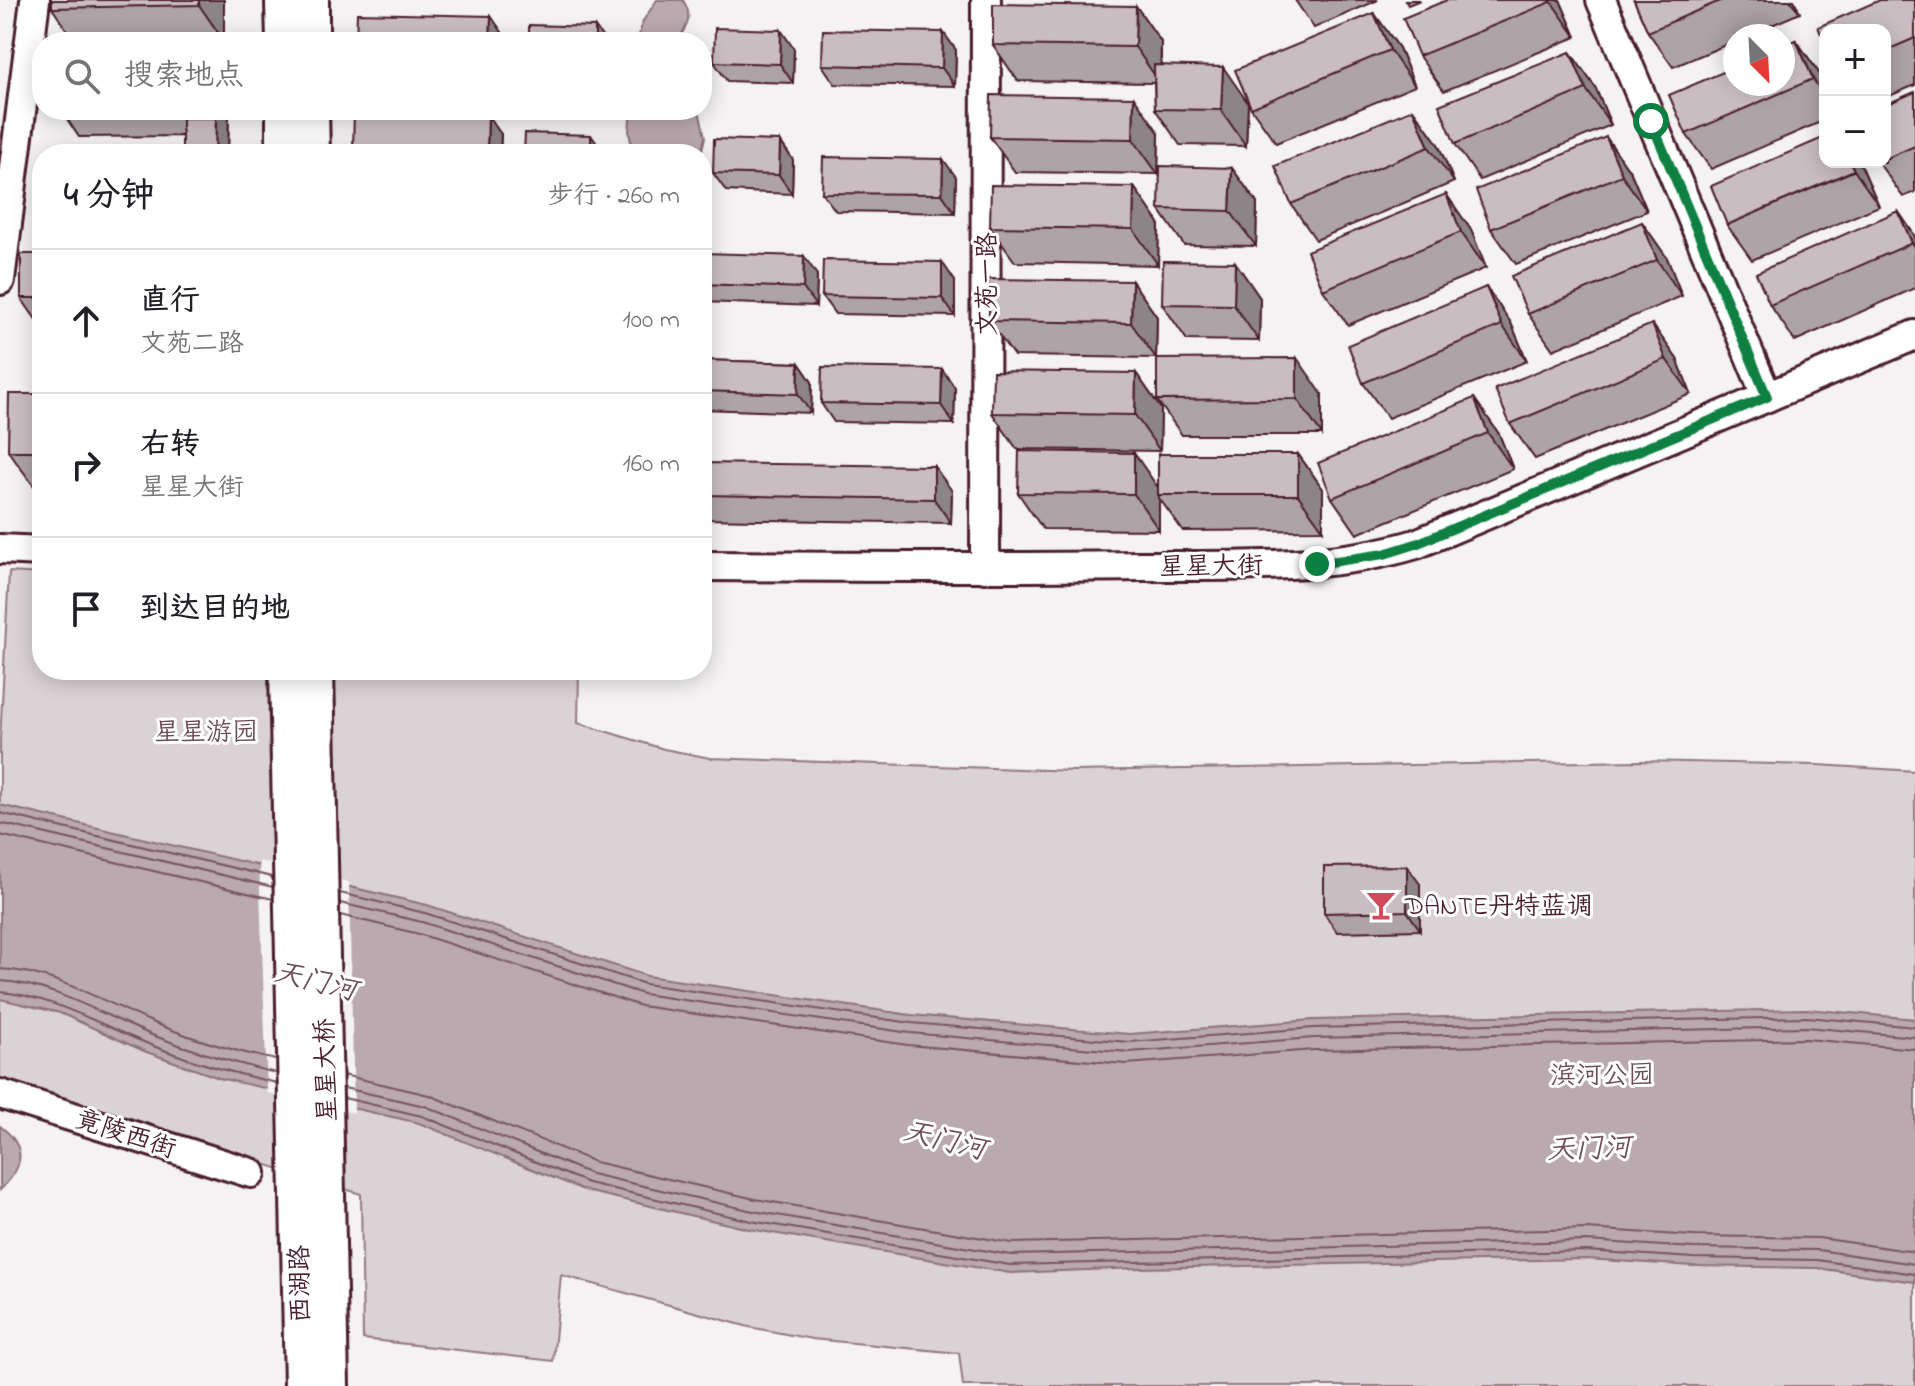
<!DOCTYPE html>
<html lang="zh">
<head>
<meta charset="utf-8">
<style>
	body { margin:0; font-family:"Indie Flower","LXGW WenKai TC",sans-serif; background:#f2f2f2; color:#202124 }
	.controls { position:absolute; right:24px; top:24px; display:grid; overflow:hidden; border-radius:16px; box-shadow:0 4px 20px #0003 }
	.controls button { width:72px; height:72px; display:grid; place-items:center; padding:0; border:0; border-bottom:2px solid #e0e0e0; background:#fff; color:#202124; font:40px sans-serif }
	.compass { position:absolute; left:1723px; top:24px; width:72px; height:72px; border-radius:50%; background:#fff; box-shadow:0 4px 20px #0003; rotate:156deg }
	.stop { position:absolute; width:24px; height:24px; margin:-18px; border:6px solid #0b8043; border-radius:50%; background:#fff }
	.stop.end { background:#0b8043; border-color:#fff; box-shadow:0 2px 8px #0008 }
	.list { margin:0; padding:0; list-style:none }
	h2 { display:flex; justify-content:space-between; align-items:center; height:104px; margin:0; padding:0 32px; font-size:34px }
	h2 small { font-size:26px; font-weight:400; color:#757577 }
	.list li { display:grid; grid-template-columns:52px 1fr auto; gap:24px; align-items:center; box-sizing:border-box; height:144px; padding:0 32px; border-top:2px solid #e0e0e0 }
	.list b { display:block; font-size:30px; white-space:nowrap }
	.list p { margin:0; font-size:26px; white-space:nowrap; color:#757577 }
	.list em { font-size:26px; font-style:normal; color:#757577 }
	.icon { flex:none; width:44px; height:44px; fill:none; stroke:currentColor; stroke-width:2; stroke-linecap:round; stroke-linejoin:round }
	.map { position:relative; flex:none; width:1915px; height:1386px; overflow:hidden }
	.search { position:absolute; background:#fff; box-shadow:0 4px 20px #0003; left:32px; top:32px; width:680px; height:88px; display:flex; align-items:center; gap:20px; box-sizing:border-box; padding:0 28px; border-radius:32px; color:#757577; font-size:30px }
	.panel { position:absolute; background:#fff; box-shadow:0 4px 20px #0003; left:32px; top:144px; width:680px; height:536px; border-radius:32px }
	.map>svg:first-child { display:block }
	.green { fill:#dbd2d5; stroke:#927880; stroke-width:2 }
	.water { fill:#baa9ae; stroke:#8d727a; stroke-width:2 }
	.pier { fill:#f4f2f2 }
	.lines { fill:none; stroke-linecap:round; stroke-linejoin:round }
	.shore { stroke:#77565f; stroke-width:2 }
	.minor-casing { stroke:#4a1f2b; stroke-width:34 }
	.major-casing { stroke:#4a1f2b; stroke-width:40 }
	.minor { stroke:#fff; stroke-width:28 }
	.major { stroke:#fff; stroke-width:34 }
	.wall { fill:#aea3a6; stroke:#4a1f2b; stroke-width:2 }
	.shaded-wall { fill:#8d8487; stroke:#4a1f2b; stroke-width:2 }
	.building { fill:#cabdc1; stroke:#4a1f2b; stroke-width:2 }
	.route { stroke:#0b8043; stroke-width:10 }
	.labels { text-anchor:middle; stroke-width:6; stroke-linejoin:round; paint-order:stroke }
	.street-label { font-size:26px; fill:#4a1f2b; stroke:#fff }
	.park-label { font-size:26px; fill:#6e4c56; stroke:#fff }
	.poi-label { font-size:26px; fill:#4a1f2b; stroke:#fff; text-anchor:start }
	.water-label { font-size:28px; font-style:italic; fill:#714f59; stroke:#fff }
</style>
</head>
<body>
<div class="map">
<svg width="1915" height="1386" viewBox="0 0 1915 1386">
	<rect width="100%" height="100%" fill="#f4f2f2"/>
	<filter id="ink" filterUnits="userSpaceOnUse"><feTurbulence type="fractalNoise" baseFrequency=".0125" numOctaves="2"/><feDisplacementMap in="SourceGraphic" scale="16" xChannelSelector="R" yChannelSelector="G"/><feConvolveMatrix kernelMatrix="1 2 1 2 8 2 1 2 1" color-interpolation-filters="sRGB"/></filter>
	<g filter="url(#ink)">
		<path class="green" d="M9,572L42,574V670H579L578,723L664,749L710,758L1074,771L1641,761L1818,765L1915,771V1386H963L959,1353L812,1339L749,1327L561,1275L553,1361L363,1339L361,1194L0,1082V740Z"/>
		<g class="water">
			<path d="M657,0H683C694,17 687,27 676,42H637L643,21Z"/>
			<path d="M631,110H699L705,137L701,154H633L629,131Z"/>
			<path d="M0,805L427,905L647,976L911,1015L1129,1034L1313,1020L1807,1009L1915,1019V1282L1817,1268L1693,1266L1586,1259L1139,1268L1010,1273L749,1229L586,1191L419,1123L219,1078L144,1051L60,1013L0,999Z"/>
			<path d="M0,1126C28,1147 24,1167 0,1190Z"/>
		</g>
		<path class="pier" d="M259,861L349,882L354,1113L267,1093Z"/>
		<g class="lines">
			<g class="shore">
				<path d="M0,813L272,877"/>
				<path d="M0,823L273,887"/>
				<path d="M0,835L273,899"/>
				<path d="M340,893L425,913L645,984L911,1023L1129,1042L1313,1028L1807,1017L1915,1027"/>
				<path d="M340,903L422,922L643,994L910,1033L1129,1052L1314,1038L1806,1027L1915,1037"/>
				<path d="M340,915L419,934L641,1006L908,1045L1126,1064L1314,1050L1806,1039L1915,1049"/>
				<path d="M0,969C52,971 105,1002 152,1022C192,1039 234,1051 276,1060"/>
				<path d="M0,981C54,984 102,1015 152,1035C193,1051 234,1063 276,1073"/>
				<path d="M0,992C52,996 98,1024 146,1043C189,1061 232,1073 277,1083"/>
				<path d="M343,1075L429,1095L595,1162L755,1199L1012,1243L1587,1229L1694,1236L1819,1238L1915,1252"/>
				<path d="M344,1088L425,1106L591,1174L753,1211L1011,1255L1587,1241L1694,1248L1818,1250L1915,1264"/>
				<path d="M344,1098L422,1116L588,1183L751,1221L1010,1265L1586,1251L1693,1258L1817,1260L1915,1274"/>
			</g>
			<g class="minor-casing">
				<g id="minor">
					<path d="M1601,0L1767,397"/>
					<path d="M0,280L35,0"/>
					<path d="M0,549L42,551"/>
					<path d="M702,566C848,567 993,568 1139,566C1232,565 1326,571 1416,544L1915,335"/>
					<path d="M985,568L986,0"/>
					<path d="M0,1094L251,1173"/>
				</g>
			</g>
			<g class="major-casing">
				<g id="major">
					<path d="M283,0L284,42"/>
					<path d="M311,0V42"/>
					<path d="M284,110V154"/>
					<path d="M311,110L312,154"/>
					<path d="M287,670L302,1386"/>
					<path d="M316,670L331,1386"/>
				</g>
			</g>
			<use href="#minor" class="minor"/>
			<use href="#major" class="major"/>
		</g>
		<g class="wall">
			<path d="M52,0H224V41L75,42L52,8Z"/>
			<path d="M1295,0H1378L1314,28Z"/>
			<path d="M1405,0H1420L1408,5Z"/>
			<path d="M1447,0H1560L1576,37L1444,91L1419,56Z"/>
			<path d="M1634,0H1794L1800,13L1746,36H1735V41L1673,67L1648,32Z"/>
			<path d="M1915,0V85L1885,98V30Z"/>
			<path d="M1136,6L1161,42V65L1248,103L1246,146L1180,145L1155,109L1154,83L1018,81L993,45Z"/>
			<path d="M1374,13L1399,48L1415,86L1276,143L1251,108Z"/>
			<path d="M943,32L956,50L955,86L835,84L822,65Z"/>
			<path d="M1796,40L1821,76L1825,86V120L1711,169L1686,134Z"/>
			<path d="M794,49L793,83L727,81L714,62Z"/>
			<path d="M1570,52L1595,87L1611,125L1480,180L1455,144Z"/>
			<path d="M1915,92V192L1903,197L1878,162H1885V105Z"/>
			<path d="M1413,109L1438,144L1454,182L1316,240L1291,204Z"/>
			<path d="M61,110H229L228,154H98L182,152V136L79,137Z"/>
			<path d="M1159,133L1158,174L1015,172L990,137Z"/>
			<path d="M501,134L500,154H357L353,148Z"/>
			<path d="M1606,137L1631,173L1647,211L1516,264L1491,229Z"/>
			<path d="M780,141L793,160L792,194L726,191L713,173Z"/>
			<path d="M1862,167L1879,206L1752,260L1727,225Z"/>
			<path d="M1232,168L1257,203L1256,246L1184,245L1159,209Z"/>
			<path d="M956,177L955,213L836,211L822,193Z"/>
			<path d="M1134,187L1159,223L1158,265L1015,262L990,227Z"/>
			<path d="M1446,194L1471,230L1486,268L1348,325L1323,290Z"/>
			<path d="M1898,211L1915,236V288L1795,341L1770,305Z"/>
			<path d="M1642,222L1667,258L1682,296L1553,350L1528,314Z"/>
			<path d="M702,253L817,275L816,306L702,302Z"/>
			<path d="M42,254V328L21,298Z"/>
			<path d="M1235,262L1260,298L1259,341L1187,340L1162,304Z"/>
			<path d="M955,281V316L835,314L822,296Z"/>
			<path d="M1132,281L1157,317L1156,358L1014,356L989,321Z"/>
			<path d="M1486,287L1511,323L1527,361L1388,418L1363,383Z"/>
			<path d="M1652,324L1677,359L1691,394L1535,459L1510,424Z"/>
			<path d="M702,360L799,363L812,382L811,413L702,409Z"/>
			<path d="M942,369L955,388L954,424L834,422L821,403Z"/>
			<path d="M1136,373L1161,409L1160,451L1017,449L992,413Z"/>
			<path d="M42,394V486H34L8,451Z"/>
			<path d="M1322,394V435H1182L1157,400Z"/>
			<path d="M1474,398L1499,434L1513,469L1357,534L1332,498Z"/>
			<path d="M1298,454L1323,489V530L1183,531L1159,498V530L1043,529L1018,493L1158,486Z"/>
			<path d="M702,463L952,491L951,523L702,519Z"/>
			<path d="M1420,884V930L1337,932L1324,913Z"/>
		</g>
		<g class="shaded-wall">
			<path d="M199,0H224V41L199,5Z"/>
			<path d="M1550,0H1560L1576,37Z"/>
			<path d="M1790,0H1794L1800,13Z"/>
			<path d="M1136,6L1161,42L1160,83L1135,47Z"/>
			<path d="M1374,13L1399,48L1415,86L1390,50Z"/>
			<path d="M491,16L504,35V42H490Z"/>
			<path d="M595,27L606,42H595Z"/>
			<path d="M781,30L794,49L793,83L780,64Z"/>
			<path d="M943,32L956,50L955,86L942,68Z"/>
			<path d="M1796,40L1821,76L1825,86V97L1813,79Z"/>
			<path d="M1570,52L1595,87L1611,125L1586,89Z"/>
			<path d="M1223,67L1248,103L1246,146L1221,110Z"/>
			<path d="M1134,97L1159,133L1158,174L1133,139Z"/>
			<path d="M1413,109L1438,144L1454,182L1429,147Z"/>
			<path d="M210,110H229L228,154H215L216,118Z"/>
			<path d="M488,116L501,134L500,154H489L487,151Z"/>
			<path d="M591,135L604,154H591Z"/>
			<path d="M1606,137L1631,173L1647,211L1622,175Z"/>
			<path d="M780,141L793,160L792,194L779,175Z"/>
			<path d="M943,159L956,177L955,213L942,194Z"/>
			<path d="M1850,162H1858L1862,167L1879,206L1854,170Z"/>
			<path d="M1232,168L1257,203L1256,246L1230,211Z"/>
			<path d="M1134,187L1159,223L1158,265L1133,229Z"/>
			<path d="M1446,194L1471,230L1486,268L1461,232Z"/>
			<path d="M1898,211L1915,236V248L1912,243Z"/>
			<path d="M1642,222L1667,258L1682,296L1657,260Z"/>
			<path d="M804,256L817,275L816,306L803,288Z"/>
			<path d="M942,262L955,281V316L942,298Z"/>
			<path d="M1235,262L1260,298L1259,341L1234,305Z"/>
			<path d="M1132,281L1157,317L1156,358L1131,323Z"/>
			<path d="M1486,287L1511,323L1527,361L1502,325Z"/>
			<path d="M1652,324L1677,359L1691,394L1666,359Z"/>
			<path d="M1297,358L1322,394V435L1297,399Z"/>
			<path d="M799,363L812,382L811,413L798,394Z"/>
			<path d="M942,369L955,388L954,424L941,405Z"/>
			<path d="M1136,373L1161,409L1160,451L1135,415Z"/>
			<path d="M1474,398L1499,434L1513,469L1488,433Z"/>
			<path d="M1134,453L1159,489L1158,495L1159,498V530L1134,494Z"/>
			<path d="M1298,454L1323,489V530L1298,495Z"/>
			<path d="M934,466L952,491L951,523L934,499Z"/>
			<path d="M1407,866L1420,884V930L1407,911Z"/>
		</g>
		<g class="building">
			<path d="M52,0H199V5L52,8Z"/>
			<path d="M1447,0H1550L1551,2L1419,56L1403,18Z"/>
			<path d="M1634,0H1722L1648,32Z"/>
			<path d="M1880,0H1915V38L1885,51V30H1825V43L1818,27Z"/>
			<path d="M993,4L1136,6L1135,47L993,45Z"/>
			<path d="M357,13L491,16L490,42H356Z"/>
			<path d="M1374,13L1390,50L1251,108L1235,70Z"/>
			<path d="M529,25L595,27V42H529Z"/>
			<path d="M715,28L781,30L780,64L714,62Z"/>
			<path d="M823,30L943,32L942,68L822,65Z"/>
			<path d="M1796,40L1813,79L1686,134L1669,95L1735,67V84H1783V46Z"/>
			<path d="M1570,52L1586,89L1455,144L1439,105Z"/>
			<path d="M1154,65L1223,67L1221,110L1155,109Z"/>
			<path d="M1915,92V146L1885,159V105Z"/>
			<path d="M991,95L1134,97L1133,139L990,137Z"/>
			<path d="M1413,109L1429,147L1291,204L1275,166Z"/>
			<path d="M354,113L488,116L487,151L353,148Z"/>
			<path d="M182,118H216L215,154H204L203,152H182Z"/>
			<path d="M525,133L591,135V154H524Z"/>
			<path d="M1606,137L1622,175L1491,229L1476,190Z"/>
			<path d="M1825,137V162H1850L1854,170L1727,225L1711,186Z"/>
			<path d="M714,139L780,141L779,175L713,173Z"/>
			<path d="M203,152V154H99Z"/>
			<path d="M823,157L943,159L942,194L822,193Z"/>
			<path d="M1160,166L1232,168L1230,211L1159,209Z"/>
			<path d="M991,185L1134,187L1133,229L990,227Z"/>
			<path d="M1446,194L1461,232L1323,290L1307,251Z"/>
			<path d="M1898,211L1912,243L1770,305L1756,273Z"/>
			<path d="M1642,222L1657,260L1528,314L1511,276Z"/>
			<path d="M702,253L804,256L803,288L702,284Z"/>
			<rect x="21" y="254" width="21" height="44"/>
			<path d="M823,260L942,262V298L822,296Z"/>
			<path d="M1163,261L1235,262L1234,305L1162,304Z"/>
			<path d="M989,279L1132,281L1131,323L989,321Z"/>
			<path d="M1486,287L1502,325L1363,383L1348,345Z"/>
			<path d="M1652,324L1666,359L1510,424L1495,389Z"/>
			<path d="M1297,358V399L1157,400V359Z"/>
			<path d="M702,360L799,363L798,394L702,391Z"/>
			<path d="M822,367L942,369L941,405L821,403Z"/>
			<path d="M993,371L1136,373L1135,415L992,413Z"/>
			<path d="M9,394H42V451H8Z"/>
			<path d="M1474,398L1488,433L1332,498L1318,463Z"/>
			<path d="M1019,451L1134,453V494L1018,493Z"/>
			<rect x="1158" y="454" width="140" height="41"/>
			<path d="M702,463L934,466V499L702,495Z"/>
			<path d="M1407,866V911L1324,913V867Z"/>
		</g>
	</g>
	<g class="lines" filter="url(#ink)">
		<path class="route" d="M1317,564L1384,554L1416,544L1767,397L1651,121"/>
	</g>
	<defs>
		<g id="bar-bare" transform="scale(2.4)"><path d="M-6-5H6L.8 .8V4.5H3.5V6h-7V4.5H-.8V.8Z" fill="#d1495b" stroke="#fff" stroke-width="2.5" paint-order="stroke"/></g>
	</defs>
	<g fill-rule="evenodd">
		<use href="#bar-bare" x="1381" y="905"/>
	</g>
	<g class="labels">
		<g class="street-label">
			<text transform="translate(986 284) rotate(-90)" y="9">文苑一路</text>
			<text transform="translate(1211 565) rotate(-1)" y="9">星星大街</text>
			<text transform="translate(325 1070) rotate(-92)" y="9">星星大桥</text>
			<text transform="translate(126 1133) rotate(18)" y="9">竟陵西街</text>
			<text transform="translate(299 1284) rotate(-91)" y="9">西湖路</text>
		</g>
		<g class="park-label">
			<text x="206" y="740">星星游园</text>
			<text x="1602" y="1083">滨河公园</text>
		</g>
		<g class="poi-label">
			<text x="1405" y="914">DANTE丹特蓝调</text>
		</g>
		<g class="water-label">
			<text transform="translate(316 980) rotate(14)" y="10">天门河</text>
			<text transform="translate(945 1139) rotate(14)" y="10">天门河</text>
			<text transform="translate(1589 1147) rotate(-2)" y="10">天门河</text>
		</g>
	</g>
</svg>
<div class="controls">
<button>+</button>
<button>−</button>
</div>
<svg class="compass" viewBox="-18 -18 36 36"><path d="M0-13l5 13h-10z" fill="#e53935"/><path d="M0 13l5-13h-10z" fill="#757577"/></svg>
<div class="stop" style="left:1651px;top:121px"></div>
<div class="stop end" style="left:1317px;top:564px"></div>
<div class="search"><svg class="icon" aria-label="search" viewBox="0 0 24 24"><circle cx="10" cy="10" r="6"/><path d="M15 15l6 6"/></svg>搜索地点</div>
<section class="panel">
<h2>4 分钟<small>步行 · 260 m</small></h2>
<ul class="list">
<li><svg class="icon" aria-label="ahead" viewBox="0 0 24 24"><path d="M12 20V5M6 11l6-6 6 6"/></svg><div><b>直行</b><p>文苑二路</p></div><em>100 m</em></li>
<li><svg class="icon" aria-label="right" viewBox="0 0 24 24"><path d="M7 20v-9h11M14 6l5 5-5 5"/></svg><div><b>右转</b><p>星星大街</p></div><em>160 m</em></li>
<li><svg class="icon" aria-label="arrive" viewBox="0 0 24 24"><path d="M6 21V4h12l-3 4 3 4H6"/></svg><div><b>到达目的地</b></div></li>
</ul>
</section>
</div>
</body>
</html>
